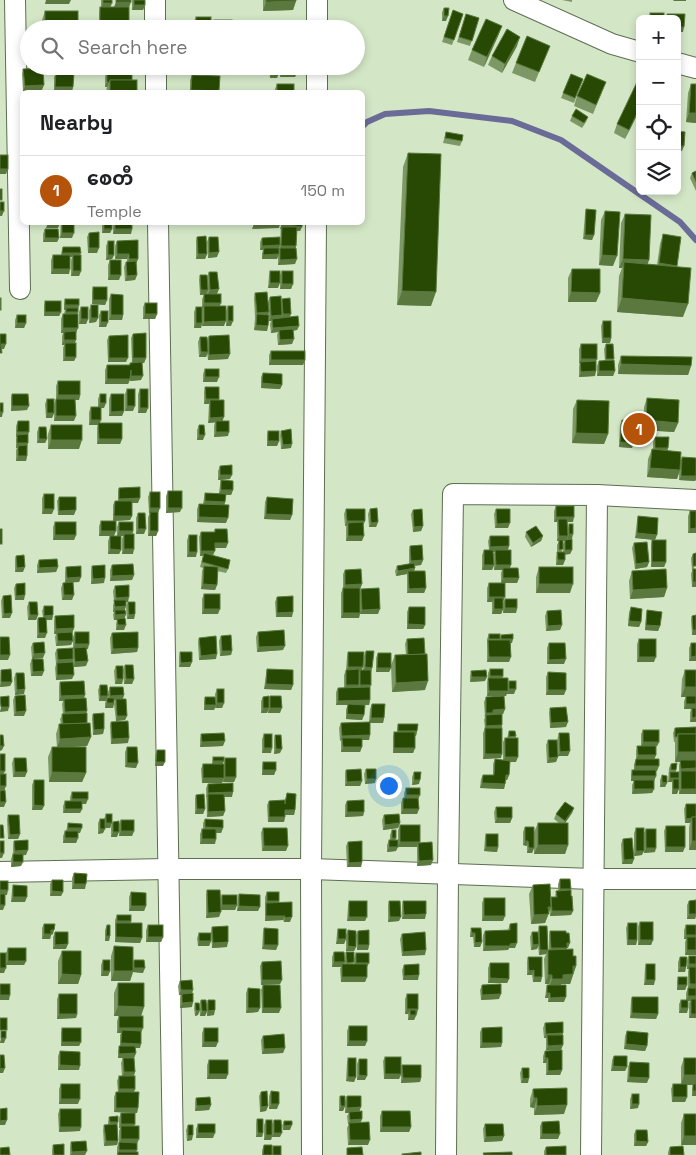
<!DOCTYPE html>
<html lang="en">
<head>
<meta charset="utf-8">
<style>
	body { margin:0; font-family:"Space Grotesk","Noto Sans Myanmar",sans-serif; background:#f2f2f2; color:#202124 }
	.controls { position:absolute; right:15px; top:15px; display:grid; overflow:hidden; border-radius:8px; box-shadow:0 2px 8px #0003 }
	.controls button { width:45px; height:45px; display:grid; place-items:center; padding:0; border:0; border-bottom:1px solid #e0e0e0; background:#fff; color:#202124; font:25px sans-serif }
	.you { position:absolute; left:388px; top:785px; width:18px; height:18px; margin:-12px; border:4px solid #fff; border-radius:50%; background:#1a73e8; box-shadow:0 0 0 8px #1a73e833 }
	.badge { display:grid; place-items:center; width:32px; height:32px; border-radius:50%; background:#b45309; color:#fff; font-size:16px; font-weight:700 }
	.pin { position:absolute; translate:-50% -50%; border:2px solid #fff; box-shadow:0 1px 5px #0006 }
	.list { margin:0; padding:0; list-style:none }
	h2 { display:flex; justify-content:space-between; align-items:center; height:65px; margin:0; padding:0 20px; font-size:21px }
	h2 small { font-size:16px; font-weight:400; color:#757577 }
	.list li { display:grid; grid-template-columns:32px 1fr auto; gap:15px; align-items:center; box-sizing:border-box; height:70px; padding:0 20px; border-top:1px solid #e0e0e0 }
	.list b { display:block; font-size:19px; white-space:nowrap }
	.list p { margin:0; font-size:16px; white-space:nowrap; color:#757577 }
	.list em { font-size:16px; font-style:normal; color:#757577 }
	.icon { flex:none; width:28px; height:28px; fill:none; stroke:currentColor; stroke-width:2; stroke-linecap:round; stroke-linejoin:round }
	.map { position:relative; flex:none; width:696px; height:1155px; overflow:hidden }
	.search { position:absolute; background:#fff; box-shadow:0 2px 8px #0003; left:20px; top:20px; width:345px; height:55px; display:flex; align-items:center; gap:12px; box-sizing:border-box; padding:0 18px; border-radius:28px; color:#757577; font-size:19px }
	.panel { position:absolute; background:#fff; box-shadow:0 2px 8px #0003; left:20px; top:90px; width:345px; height:135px; border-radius:8px }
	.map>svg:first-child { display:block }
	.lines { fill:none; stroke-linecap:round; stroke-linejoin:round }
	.stream { stroke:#6b6b97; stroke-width:6 }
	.minor-casing { stroke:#5d6e51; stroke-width:22 }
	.minor { stroke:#fff; stroke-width:20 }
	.wall { fill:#7e9865; fill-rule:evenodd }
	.shaded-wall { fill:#5b783e }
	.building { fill:#284904; stroke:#5b783e }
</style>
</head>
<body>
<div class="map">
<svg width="696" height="1155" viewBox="0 0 696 1155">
	<rect width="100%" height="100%" fill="#d3e7c6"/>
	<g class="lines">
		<path class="stream" d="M362,127L367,122L385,114L429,111L512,121L561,140L680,222L696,240"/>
		<g class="minor-casing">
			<g id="minor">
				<path d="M15,0L20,289"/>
				<path d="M155,0V29"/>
				<path d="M514,0L612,44L640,52"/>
				<path d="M317,29V0"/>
				<path d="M677,63L696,68"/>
				<path d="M156,66V92"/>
				<path d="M317,92V66"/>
				<path d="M158,222L173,1155"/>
				<path d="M0,872L168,869H311L593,879H696"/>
				<path d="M312,1155L311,869L316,222"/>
				<path d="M446,1155L448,873L453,494L597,495L696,500"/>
				<path d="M591,1155L597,495"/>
			</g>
		</g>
		<use href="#minor" class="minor"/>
	</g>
	<g class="wall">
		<path d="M101,0H112L111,7L129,21L134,29H102L103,25H99V12L100,7H101Z"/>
		<path d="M132,0H145V5L143,10H132Z"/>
		<path d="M263,0H296V1L293,10L263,11Z"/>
		<path d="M562,0H572V2Z"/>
		<path d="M444,8L446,21H442V12Z"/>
		<path d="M453,10L463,14L452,45L442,42Z"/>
		<path d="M45,11L77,29H41L42,20Z"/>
		<path d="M466,14L479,18L470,46L457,42Z"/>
		<path d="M196,17L211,29H194V21Z"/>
		<path d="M214,20L232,29H212V25Z"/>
		<path d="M502,26L498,36L484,67L468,60L472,50Z"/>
		<path d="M517,46L502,73L488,65L492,56Z"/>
		<path d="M546,55L535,82L512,73L516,63Z"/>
		<path d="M104,66H132L130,72L132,80L137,92H106L107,87H105V77L106,73H104Z"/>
		<path d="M269,66H278L277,78H270Z"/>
		<path d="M280,66H296L297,72L295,77H280Z"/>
		<path d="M23,69L42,90L23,91L22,74Z"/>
		<path d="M56,73L73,87L72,91L54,92V77Z"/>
		<path d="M571,74L583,79L574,103L561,98Z"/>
		<path d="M192,75L219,92H190V80Z"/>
		<path d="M277,84L294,92H275V89Z"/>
		<path d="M691,84H696V123L686,122L688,93Z"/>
		<path d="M602,92L593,114L574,106L577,96Z"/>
		<path d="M640,109L625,139L614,133L617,124Z"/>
		<path d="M572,116L588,117L586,122L582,128L570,121Z"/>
		<path d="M446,132L462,141L460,146L443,143Z"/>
		<path d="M22,153V174H21V156Z"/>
		<path d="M408,153L431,306L397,305L403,167Z"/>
		<path d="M696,171V191L690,178L692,173Z"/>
		<path d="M586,209L594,235L592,240L583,239L585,214Z"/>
		<path d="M605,211L613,266L599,265L601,220Z"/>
		<path d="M625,214L649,260L647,264L657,265L660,244L663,234L677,266L683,317L617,312L619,276L622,268H619L621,223Z"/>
		<path d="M61,222H74L72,238H60Z"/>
		<path d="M102,222H104L112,229L110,233H102Z"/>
		<path d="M113,222H132L131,234H113Z"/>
		<path d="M281,222H302L300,231H297L295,264L278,265V256L277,259H262V253L263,250H260V242L262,238L280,245Z"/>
		<path d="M45,229L59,238L57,242H43V234Z"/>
		<path d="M89,233L97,253H88L87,237Z"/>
		<path d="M197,237L207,254L205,259H196V241Z"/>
		<path d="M209,237L217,257L208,258L207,242Z"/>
		<path d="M108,241L114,255L112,259L106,260V246Z"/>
		<path d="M117,241L138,259L136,263L137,275L135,280L125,281L124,267L126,262H127V259H115V246Z"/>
		<path d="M63,247L80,255L81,271L79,276H71V260L72,257H70L69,274H51V260L53,255H61Z"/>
		<path d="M110,260L119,280H108V265Z"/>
		<path d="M572,269L600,293L596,302H568V278Z"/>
		<path d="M270,271L278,288H268L269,275Z"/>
		<path d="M282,271L293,284L291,289H280V275Z"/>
		<path d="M209,272L217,294L224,326H202V323L201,328H194V312L196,307H202V299L204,295H200L199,280L200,275L207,277Z"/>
		<path d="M93,287L107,300L105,305L92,304V292Z"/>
		<path d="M255,293L269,312L268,315V326L267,331L254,330L255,318L254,298Z"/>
		<path d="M111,294L123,315L122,320H109V299Z"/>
		<path d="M270,297L281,302L282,299L290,317L299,326L297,330L293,331L292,344L278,345L277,335L278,332L271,333L270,324L271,321H269L268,302Z"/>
		<path d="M65,299L78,309L75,343L76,357L74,361H63V348L64,345H62V336L63,333H61V319L63,314H64L65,310H64V304Z"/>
		<path d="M45,301L61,312L59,316H44V306Z"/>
		<path d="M145,303L157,314L155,319H143V307Z"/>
		<path d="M91,305L98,318L96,322L89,323V310Z"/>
		<path d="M228,306L231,326H226V311Z"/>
		<path d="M81,307L88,319L86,324H79V312Z"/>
		<path d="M101,311L108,322L106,327H99V315Z"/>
		<path d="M17,315L26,323L24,328H15V320Z"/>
		<path d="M603,321L611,338L610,343H602L601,326Z"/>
		<path d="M133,334L146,358L144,363H142L141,380L130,381V380L128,384H105V370L107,365H129L130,363H132L131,338Z"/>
		<path d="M109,336L126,362H108L107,340Z"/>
		<path d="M209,336L228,359L208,360L207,353L206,357H199L198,342L200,337L207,340Z"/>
		<path d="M581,344L597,359L596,361L595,376L579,377V367L580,363H579V349Z"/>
		<path d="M606,344L613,360L615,371L613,376H597V366L599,361H605L604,349Z"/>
		<path d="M271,351L305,360L303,365H269V355Z"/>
		<path d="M621,356L691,366L688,375L618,374V365Z"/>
		<path d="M205,369L217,382H203V374Z"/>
		<path d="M263,373L282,385L280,389L261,388V377Z"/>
		<path d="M58,381L80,395L79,400H75L74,421H54V404L56,399V386Z"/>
		<path d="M205,387L219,400L223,421L228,436L214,437V426L215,422L208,423L209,404H204V392Z"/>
		<path d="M127,389L133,411H125V394Z"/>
		<path d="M140,389L146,413H138V394Z"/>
		<path d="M12,394L27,410L11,411V398Z"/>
		<path d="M100,394L104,408H101L100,423L122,439L120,444H97V428L98,425H89V412L91,407H98V399Z"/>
		<path d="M111,394L124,411L122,416H109V399Z"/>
		<path d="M647,398L678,423L674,432L643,430L644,407Z"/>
		<path d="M47,399L54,413L52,418H46L45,404Z"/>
		<path d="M577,400L608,434L604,444L572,443L573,409Z"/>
		<path d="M622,420L632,448L619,447L620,425Z"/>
		<path d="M18,421L28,436L27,456L26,461H16V450L17,448H16V439L17,437H16V426Z"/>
		<path d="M51,425L79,449H48V434Z"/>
		<path d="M199,425L203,440H197V430Z"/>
		<path d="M39,427L47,439L45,443H37V432Z"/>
		<path d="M268,431L279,441L277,446H267V435Z"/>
		<path d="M281,431L291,448L281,449L280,435Z"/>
		<path d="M655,437L668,451L681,459L696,458L695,481L679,480V472L677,479L647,477L648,459L652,449L653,450V442Z"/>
		<path d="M220,466L230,479L218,480V471Z"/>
		<path d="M221,480L233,490L231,495H226L224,505L226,523L197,522V509L199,504H203L204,498L205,493H219L220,485Z"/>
		<path d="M119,488L138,503H132V516L130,520L113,521V505L115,501H118V492Z"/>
		<path d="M168,491L180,512L166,513V496Z"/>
		<path d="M150,492L158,513V531L156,536H148V517L150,513H149L148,497Z"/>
		<path d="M44,494L52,514H42V498Z"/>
		<path d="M59,497L74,515H58L57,501Z"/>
		<path d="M267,497L292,515L290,520L264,519L265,502Z"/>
		<path d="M556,506L573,522H567L568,528L569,524H573L567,540L572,550L570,554H565V560L563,565H556V557L557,553V545L559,541H557V522H554V511ZM563,541H565L563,544V552H562Z"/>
		<path d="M346,509L362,541H346V526H345L344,514Z"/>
		<path d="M370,509L378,522L376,527H369L368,514Z"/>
		<path d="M496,509L508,528H495L494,514Z"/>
		<path d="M413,510L423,526L421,531L413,532L411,514Z"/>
		<path d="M690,511H696V533H688V516Z"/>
		<path d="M138,513L144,534H136V518Z"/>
		<path d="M638,516L655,540L635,538L637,521Z"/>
		<path d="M101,521L114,536H117V527L119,522L133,531L132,534L133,554H122V539L123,536H121V550L119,554H108V541L110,536H99V526Z"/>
		<path d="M55,522L76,535L74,540H53V527Z"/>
		<path d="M215,529L226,548H215L213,555L228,569L226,573L217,571V585L215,590L201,589L202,571L203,568L200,567L203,556H200L199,537L201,532H214Z"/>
		<path d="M526,532L543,536L541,541L531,547L525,537Z"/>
		<path d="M189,535L196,557H187V540Z"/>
		<path d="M490,536L509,546L508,550L510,568L519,578L517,583H504L503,603L505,599L517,608L516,613H503V610L501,614H492V602H487V588L489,583H501V573L502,570H494L493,555L495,552H493L494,565L492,570H482V555L484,550H489L488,541Z"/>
		<path d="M652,540L666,562L664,567H651V545Z"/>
		<path d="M634,543L649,562L647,567L635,569L632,548Z"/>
		<path d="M410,546L423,560L421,565L415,566V568L414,571L426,588L424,593H407V574L396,576L395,571L397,566L409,564V550Z"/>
		<path d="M693,554L696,587H692L691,574L692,571L691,558Z"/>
		<path d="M16,556L23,572H15V560Z"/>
		<path d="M39,560L58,567L56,572L37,573V565Z"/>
		<path d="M112,565L134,575L132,580L110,581V570Z"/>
		<path d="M92,566L104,583L91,584V571Z"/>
		<path d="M66,567L81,577L79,582H73L72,600H62L61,588L63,583H65V572Z"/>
		<path d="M539,567L570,593H536V577Z"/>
		<path d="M345,570L362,584L360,589V592L361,589L378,614H360V613L359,618H341V593L343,588V574Z"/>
		<path d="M632,571L667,588L664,597L630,599L629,581Z"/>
		<path d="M16,584L24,600H15L14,588Z"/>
		<path d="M115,586L128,602H126L125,610L126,614L124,619V630H116V624L117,620H114L113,615L114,612H113V605L114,602L113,591Z"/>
		<path d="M204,594L218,614H202V599Z"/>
		<path d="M3,596L10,618H2L1,601Z"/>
		<path d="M277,597L292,617H276L275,602Z"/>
		<path d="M29,602L38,615L36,620H28L27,607Z"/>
		<path d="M128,602L135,614L134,619H127L126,607Z"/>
		<path d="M44,606L53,615L52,620H46L45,638H37V622L38,618L43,617L42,611Z"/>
		<path d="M409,607L425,625L423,629H407V612Z"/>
		<path d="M631,607L641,622L639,627L628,626L629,612Z"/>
		<path d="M647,610L660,626L658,631L645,630L646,615Z"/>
		<path d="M547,611L562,625L560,630L546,631L545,616Z"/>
		<path d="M55,616L74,628L72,633L71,645L56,646L55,637L56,634H54V621Z"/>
		<path d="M692,616L696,635H692L691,620Z"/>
		<path d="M75,632L88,649H87L86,666L74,667L72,679L56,680L55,668L56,664L55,653L57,649L73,652L74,649H73V637Z"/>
		<path d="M258,632L283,650L257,652L256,637Z"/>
		<path d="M112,633L138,648L137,652L111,654L110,638Z"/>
		<path d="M489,634L500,638L501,635L512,643H511L509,662H487V639Z"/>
		<path d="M221,636L232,651L231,655L220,656L219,641Z"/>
		<path d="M199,638L216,659L199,660L198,642Z"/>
		<path d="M407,639L425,690L392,692L391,665L395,655H406L405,644Z"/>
		<path d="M639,639L654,662H637V644Z"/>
		<path d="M33,643L43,658L32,659L31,647Z"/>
		<path d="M549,643L564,664H547V648Z"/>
		<path d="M691,643H696V661H689V648Z"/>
		<path d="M366,651L371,671L370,687V700L369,705H363L364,715L362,720L346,719V709L348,705H336V692L338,688H344V675L346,670L347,657L348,652L362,670H363L364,656Z"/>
		<path d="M180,652L190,667H179V657Z"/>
		<path d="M378,653L391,668L389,672H376V658Z"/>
		<path d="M32,659L42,676H31L30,664Z"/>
		<path d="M125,665L134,679L132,684H124L123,670Z"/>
		<path d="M116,666L123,679L122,684H115L114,671Z"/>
		<path d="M267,669L293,685L291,690L264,689L266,674Z"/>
		<path d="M490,669L503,676L502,678L508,685L509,681L514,694H507V692L506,696H487V683L488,679V673Z"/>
		<path d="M1,670L12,682L10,686L0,687Z"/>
		<path d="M685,670L696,722H690V713L691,709H684V701L686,697H681L682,679Z"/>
		<path d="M471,671L485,681L470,682V676Z"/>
		<path d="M548,672L564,695H546V677Z"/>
		<path d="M16,673L24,694L15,695L14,678Z"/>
		<path d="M60,682L85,695L84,698L87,711L86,713L87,723L91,737L87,746L71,747L86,773L82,782H49L48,757L52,747H57L56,734L59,724H61L60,719L63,714L62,704L63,701H59V687Z"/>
		<path d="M100,685L106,701H99L98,690Z"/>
		<path d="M110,687L124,695L123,699L127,716L125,720L116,721L114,704L116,700H114V703L113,708H105V703L107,698H108V692Z"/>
		<path d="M217,689L224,703L222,708L215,707L214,710H204V702L205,697H215V694Z"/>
		<path d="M15,696L24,716H14L13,700Z"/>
		<path d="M270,696L280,713H268V710L267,713H261V701L263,697L269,699Z"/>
		<path d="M486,697L505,709L503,714H502L501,758L483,759V733L485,728L484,720L485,717L484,702Z"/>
		<path d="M372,704L384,718L383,723H370L369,740H362V747L360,752H341V740L340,741L339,728L341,723L369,722L370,709Z"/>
		<path d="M550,708L566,727L550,728L549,713Z"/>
		<path d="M93,714L104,729L103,734L93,735L92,719Z"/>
		<path d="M111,722L128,743L111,744L110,726Z"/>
		<path d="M398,724L417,731L416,736H415V748L413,753H393V737L394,732H397V729Z"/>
		<path d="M696,727V794H679V779L677,794H672V782H668L669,768L671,764L676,770V772H679V765L680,762H675V742H674L673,733L675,728Z"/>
		<path d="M643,730L659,742L657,746H656V755L654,759L657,771H656V776L654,781V789L652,793L632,794V785L634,781H631V775L632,770H634V764L636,759V751L637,746H641V734Z"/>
		<path d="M509,731L516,736V762H510L509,775L507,780H506L504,789L480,788L481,779L483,775H493V764L495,759L503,760V742L505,738H507Z"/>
		<path d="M559,733L568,756H558L556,762L547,763L546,745L548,740H557Z"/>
		<path d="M201,734L223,746L200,747V739Z"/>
		<path d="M264,734L271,753H262V739Z"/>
		<path d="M275,735L280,753L274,754V740Z"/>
		<path d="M127,747L136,768L125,767V752Z"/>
		<path d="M157,750L163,766H155V755Z"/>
		<path d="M213,757L223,764H224L225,758L236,777L234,782H223V780L222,783H202L201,769L203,764H212Z"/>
		<path d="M14,758L25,777H13L12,763Z"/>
		<path d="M263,762L276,770L274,775H262V767Z"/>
		<path d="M366,769L375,783L365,784L364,774Z"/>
		<path d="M346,770L362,781L360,786H345V774Z"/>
		<path d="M414,772L419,784L412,785V777Z"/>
		<path d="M662,775L667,783L665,787H660V780Z"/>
		<path d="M34,780L42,810H32V785Z"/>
		<path d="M208,784L232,797H224L225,811L223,816L207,817L206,788Z"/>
		<path d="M406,788L418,799L419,809L417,814H401V803L403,798H404V793Z"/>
		<path d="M72,792L86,804H82V809L80,813H63V806L65,801H70V797Z"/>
		<path d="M287,793L295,810L294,815H285L284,822H268L267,805L269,801L285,800Z"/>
		<path d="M196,795L205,809L203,814H195V799Z"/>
		<path d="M347,801L364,812L363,816L345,817V805Z"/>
		<path d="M686,804H696V850H689V827L690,823H685L684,809Z"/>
		<path d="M496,807L512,818L510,823H495L494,812Z"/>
		<path d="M574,808L572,813L565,823L568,845L565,854H534V832L538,823H559L554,819L556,814Z"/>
		<path d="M106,814L112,823L110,828H105L103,833L98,834V823L100,819H104Z"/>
		<path d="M8,815L20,834L18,839H8L7,820Z"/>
		<path d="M384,815L400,823L398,828L383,830L382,820Z"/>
		<path d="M205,819L223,828L221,833H216L215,844H200V834L202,829H203V823Z"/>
		<path d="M121,820L134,831L132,836H119V824Z"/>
		<path d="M113,822L117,837H111V826Z"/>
		<path d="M68,823L80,833H78V838L76,843H63V836L65,831H66Z"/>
		<path d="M400,825L419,843L431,865L417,866V847H398V830Z"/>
		<path d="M666,826L683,852H665L664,831Z"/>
		<path d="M525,827L534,848L532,853H527V846L523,845V832Z"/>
		<path d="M263,828L286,851H262L261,833Z"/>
		<path d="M636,828L642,855L634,856V833Z"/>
		<path d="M646,829L655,852L644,853V833Z"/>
		<path d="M392,830L396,838L395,840L396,851L387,852V845L389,840H390V835Z"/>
		<path d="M486,834L498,847L497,852L484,851L485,838Z"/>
		<path d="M623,839L634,859L632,864H622L621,844Z"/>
		<path d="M14,841L26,855H23L21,866L11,867V859L13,854V845Z"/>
		<path d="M348,842L362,862L361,867H347L346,846Z"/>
		<path d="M74,873L85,889H72V878Z"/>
		<path d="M560,879L570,890L573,911L571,915L550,916V910L545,923L531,924L529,894L533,885L551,899V897H555L556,891H558V884Z"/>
		<path d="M52,880L63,892L61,896H50V884Z"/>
		<path d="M13,885L25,902H11L12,890Z"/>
		<path d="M207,890L220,900L222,895L237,905L235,910H220L219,917L206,918V895Z"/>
		<path d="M131,892L146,906L144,911H129V897Z"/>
		<path d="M267,892L279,902L290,922H284L283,920L265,921V897Z"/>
		<path d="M239,894L258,911H237L238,898Z"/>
		<path d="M484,898L503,921H482V903Z"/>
		<path d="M696,900V917L695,919H687V905L689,901Z"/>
		<path d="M349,901L365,921H347L348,906Z"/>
		<path d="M389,901L399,921L388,922V906Z"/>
		<path d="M403,901L425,919H402V906Z"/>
		<path d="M117,915L131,921V923L142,938L140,943L115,942V920Z"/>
		<path d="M640,922L653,940L651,945H638V926Z"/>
		<path d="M628,923L637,940L636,945H627L626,928Z"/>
		<path d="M44,924L53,934L51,935L50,939H42V928Z"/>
		<path d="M510,924L515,948H509L508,950L483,951V935L485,931L508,930Z"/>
		<path d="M107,925L110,936L109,941H105V930Z"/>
		<path d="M148,925L163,937L161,942H146V930Z"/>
		<path d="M686,925L696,955H685V942L686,939H684V930Z"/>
		<path d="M539,926L548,950H549V936L550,931L568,948H567L566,949L573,956L576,966L570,984H561V985L564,1002H548V998H545L546,990L547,985H549V984H545L544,959L546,954L539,955L538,946L537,949L531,950L530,937L532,932H538Z"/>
		<path d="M212,927L227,947L212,948L211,932Z"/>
		<path d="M264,928L278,945L276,950L262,949L263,933Z"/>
		<path d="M471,928L482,942L480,947H474L473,937H470V933Z"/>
		<path d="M338,929L346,939L344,944H336L337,933Z"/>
		<path d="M348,930L356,947L354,951H346V935Z"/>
		<path d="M358,931L369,945L368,950H357L356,935Z"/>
		<path d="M55,932L66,949H53V937Z"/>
		<path d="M199,933L211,941L209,946H198L197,938Z"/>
		<path d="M402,934L425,955L402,956L400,939Z"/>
		<path d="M114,946L133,961L143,973L133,972L130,981H111V956Z"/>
		<path d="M8,948L26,961L24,965H6V953Z"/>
		<path d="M62,951L81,975L78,984H58V961Z"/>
		<path d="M334,952L345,962L344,964H345V957L346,952L354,962L353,964H354V958L356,953L367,967V977L365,982H341L340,969L341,967H332V957Z"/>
		<path d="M689,956H696V1018H689V1003L690,1001H688V1008L687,1013H679V1004L681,1000H686V993L688,988V972L689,969H687V960Z"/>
		<path d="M528,957L541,982H533L532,975H527V962Z"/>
		<path d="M680,957L686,967L685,972H678V962Z"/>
		<path d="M103,960L110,971L108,976H101V965Z"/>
		<path d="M262,962L282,980L280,984L261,985L260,966Z"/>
		<path d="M490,963L509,979L507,983H488V968Z"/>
		<path d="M646,964L654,985H644L645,968Z"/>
		<path d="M404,965L418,980H403L402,970Z"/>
		<path d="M678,977L687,985L685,990H677V982Z"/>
		<path d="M180,981L193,990L192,993V1007L180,1008V999L181,995H179L178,986Z"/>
		<path d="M118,983L144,1007L141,1016V1032L140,1048H135L136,1053L134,1058L135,1072L134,1076L135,1089L134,1092L138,1108L137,1113L114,1112V1097L116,1092H118L117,1081L119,1076H122L121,1063L123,1058H128H118V1051L120,1046V1035L121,1033H117V1021L119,1016H114V993Z"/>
		<path d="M263,985L279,1013H262L261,990Z"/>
		<path d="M482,985L499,999L481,1000L480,990Z"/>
		<path d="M248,988L258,1012L246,1013V993Z"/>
		<path d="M59,994L77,1014L76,1018L57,1019V999Z"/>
		<path d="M407,994L417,1014L414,1020H408V1014H405V999Z"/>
		<path d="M632,997L658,1014L656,1019L630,1018L631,1001Z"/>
		<path d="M201,1000L207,1004L208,1000L214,1015L207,1016V1012L205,1016H200L199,1005Z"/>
		<path d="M195,1003L198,1015L195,1016L194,1008Z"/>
		<path d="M545,1023L563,1035L561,1050H546V1038H544L543,1028Z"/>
		<path d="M349,1026L367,1041L365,1046H347V1031Z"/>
		<path d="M62,1028L81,1042L79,1046H61V1033Z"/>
		<path d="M204,1028L216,1047H202V1033Z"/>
		<path d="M482,1028L502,1043L501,1047L480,1048V1032Z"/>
		<path d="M627,1031L647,1046L645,1051L624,1049L625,1036Z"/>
		<path d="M263,1036L285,1048L283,1053L262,1054L261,1040Z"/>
		<path d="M60,1051L79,1070H58V1056Z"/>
		<path d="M545,1051L562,1070L560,1075H546V1063H543V1056Z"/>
		<path d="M614,1056L627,1067L625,1071H611L612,1060Z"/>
		<path d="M385,1057L401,1068L402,1065L421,1078L420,1082L401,1083V1075L399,1079H384L383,1061Z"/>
		<path d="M348,1058L356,1077L354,1082L346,1081L347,1063Z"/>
		<path d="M684,1058H696V1096H692V1089L693,1085H687V1097L685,1102H672L671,1089L673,1084H681V1067Z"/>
		<path d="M359,1059L365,1080H357V1064Z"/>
		<path d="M209,1060L228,1074L226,1079H207V1065Z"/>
		<path d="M630,1062L647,1083L627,1082L628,1067Z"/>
		<path d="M522,1068L528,1083H521L520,1073Z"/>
		<path d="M61,1084L78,1104H59V1089Z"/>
		<path d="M533,1089L564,1114L534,1115V1108L530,1107V1099Z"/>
		<path d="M271,1091L277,1109H269V1096Z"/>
		<path d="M261,1092L268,1106L266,1111L260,1112L259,1096Z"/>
		<path d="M632,1094L638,1108L630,1109V1099Z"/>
		<path d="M340,1096L345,1106L343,1111H339V1100Z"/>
		<path d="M347,1096L360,1111L362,1119L360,1123L368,1145H348L347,1128L349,1124H348L347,1116L349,1113H345V1101Z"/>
		<path d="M196,1098L211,1105L209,1110L195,1111V1102Z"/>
		<path d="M60,1109L80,1131L59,1132L58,1114Z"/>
		<path d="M382,1111L411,1127L409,1132H380V1116Z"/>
		<path d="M121,1113L135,1124L134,1126L137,1143L136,1152L138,1155H117V1147L119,1142V1131L120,1128H119V1118Z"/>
		<path d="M684,1114H696L681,1145V1123Z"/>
		<path d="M109,1117L118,1122L117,1124L118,1141L117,1145L104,1146L103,1130L104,1125H108V1122Z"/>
		<path d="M257,1119L263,1133L262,1137H256V1124Z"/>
		<path d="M266,1120L272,1124L274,1120L280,1137H272L271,1140H264V1125Z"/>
		<path d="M284,1121L290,1130H283L282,1126Z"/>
		<path d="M542,1122L558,1139H540V1126Z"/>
		<path d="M198,1124L213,1138H196V1129Z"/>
		<path d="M485,1124L504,1136L502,1141L484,1142L483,1129Z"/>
		<path d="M188,1125L192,1140L187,1141L186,1130Z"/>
		<path d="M636,1130L648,1142L646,1146H634V1134Z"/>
		<path d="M71,1142L85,1155H70V1147Z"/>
		<path d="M53,1145L64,1155H52V1150Z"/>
		<path d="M264,1145L272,1150L273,1146L281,1155H262V1150Z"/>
		<path d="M546,1147L566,1155H544V1151Z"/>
		<path d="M670,1147L684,1155H668V1152Z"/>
	</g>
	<g class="shaded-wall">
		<path d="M46,0H71L69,4H45Z"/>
		<path d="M674,0H686V1H673Z"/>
		<path d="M296,1L293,10L263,11L266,2Z"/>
		<path d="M116,2H131L129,7H114Z"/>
		<path d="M103,3H112L110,7L101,8Z"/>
		<path d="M134,5H145L143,10H132Z"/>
		<path d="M444,16H448L446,21H442Z"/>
		<path d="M100,21H129H105L103,25H99Z"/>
		<path d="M45,25H78L77,29H44Z"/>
		<path d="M502,26L498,36L484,67L487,57Z"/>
		<path d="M677,27H684L683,32H677Z"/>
		<path d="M520,37L517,46L502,73L505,64Z"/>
		<path d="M194,66H212L211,71H193Z"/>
		<path d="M105,68H132L130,73H104Z"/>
		<path d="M297,72L295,77H280L282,73Z"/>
		<path d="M271,73H279L277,78H270Z"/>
		<path d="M107,82H109L107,87H105Z"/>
		<path d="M44,85L42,90L23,91L25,86Z"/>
		<path d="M55,87H73L72,91L54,92Z"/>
		<path d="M191,90L219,91V92H191Z"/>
		<path d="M640,107V109L625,139L629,130Z"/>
		<path d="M689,113H696V123L686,122Z"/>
		<path d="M677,146H684L682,151H677Z"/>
		<path d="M0,169H8L6,174H0Z"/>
		<path d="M0,211H4L2,216H0Z"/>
		<path d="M48,223H60L58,228H46Z"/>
		<path d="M254,224H280L279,228L252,229Z"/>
		<path d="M282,224L302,227L300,231L282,229V227L281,229H280Z"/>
		<path d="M104,229H112L110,233H102Z"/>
		<path d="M115,229H132L131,234H113Z"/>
		<path d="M62,233H74L72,238H60Z"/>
		<path d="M585,235H594L592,240L583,239Z"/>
		<path d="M45,238H59L57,242H43Z"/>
		<path d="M280,245L278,250L264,248L263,250H260L262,246Z"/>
		<path d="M281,246H296L295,250H280Z"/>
		<path d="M89,248H99L97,253H88Z"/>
		<path d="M219,252L217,257L208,258L209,253Z"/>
		<path d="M62,253H81L79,257L73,255L72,257H61Z"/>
		<path d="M117,254H129L127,259H115Z"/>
		<path d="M198,254H207L205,259H196Z"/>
		<path d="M279,254L277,259H262L263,255Z"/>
		<path d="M108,255H114L112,259L106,260Z"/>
		<path d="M602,255L617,256L613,266L599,265Z"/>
		<path d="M129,259H138L136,264H127Z"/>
		<path d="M297,259L295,264L278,265L280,260Z"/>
		<path d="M623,259L649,260L646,269L624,262L622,268H619Z"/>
		<path d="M659,263L677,266L674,275L656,272Z"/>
		<path d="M53,269H70L69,274H51Z"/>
		<path d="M73,271H81L79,276H71Z"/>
		<path d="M110,275H121L119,280H108Z"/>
		<path d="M137,275L135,280L125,281L127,276Z"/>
		<path d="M270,283H280L278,288H268Z"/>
		<path d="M282,284H293L291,289H280Z"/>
		<path d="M219,289L217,294H208L210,290Z"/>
		<path d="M201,290H208L206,294L200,295Z"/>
		<path d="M402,291L436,292L431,306L397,305Z"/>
		<path d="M571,292L600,293L596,302H568Z"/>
		<path d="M622,298L688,304L683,317L617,312Z"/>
		<path d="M93,300H107L105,305L92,304Z"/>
		<path d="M204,303H221L219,308L204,306L203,308H202Z"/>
		<path d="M65,305H79L78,310L66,308L65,310H64Z"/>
		<path d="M45,312H61L59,316H44Z"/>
		<path d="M66,312H78L76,317H64Z"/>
		<path d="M269,312L267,317L257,314L255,318L257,313Z"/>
		<path d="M145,314H157L155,319H143Z"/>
		<path d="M283,314H291L289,319H281Z"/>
		<path d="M111,315H123L122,320H109Z"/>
		<path d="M282,315L280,320L272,319L271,321H269L271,316Z"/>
		<path d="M91,318H98L96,322L89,323Z"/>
		<path d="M81,319H88L86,324H79Z"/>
		<path d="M226,321L224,326H202L204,322Z"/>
		<path d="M228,321H233L231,326H226Z"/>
		<path d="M101,322H108L106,327H99Z"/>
		<path d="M17,323H26L24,328H15Z"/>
		<path d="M196,323H202L201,328H194Z"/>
		<path d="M256,325L268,326L267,331L254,330Z"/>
		<path d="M299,326L297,330L279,332V330L278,332L271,333L273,328Z"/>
		<path d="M63,328H78L76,333H64V332L63,333H61Z"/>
		<path d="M603,338H611L610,343H602Z"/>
		<path d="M294,339L292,344L278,345L280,340Z"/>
		<path d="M64,340H76L74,345L65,343L64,345H62Z"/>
		<path d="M1,344H6L4,349H0Z"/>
		<path d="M201,352H208L206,357H199Z"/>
		<path d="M230,354L228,359L208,360L209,355Z"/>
		<path d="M65,357H76L74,361H63Z"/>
		<path d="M109,358H128L126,362H108Z"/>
		<path d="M133,358H146L144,363H132Z"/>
		<path d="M581,359H597L595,363L580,362V363H579Z"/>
		<path d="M271,360H305L303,365H269Z"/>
		<path d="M621,364L691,366L688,375L618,374Z"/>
		<path d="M596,371L595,376L579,377L581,372Z"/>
		<path d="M599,371H615L613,376H597Z"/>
		<path d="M131,376H143L141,380L130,381Z"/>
		<path d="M205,377H219L217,382H203Z"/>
		<path d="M107,379H130L128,384H105Z"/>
		<path d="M262,383L282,385L280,389L261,388Z"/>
		<path d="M58,395H80L79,400H56Z"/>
		<path d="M206,399H219L217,404L210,400L209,404H204Z"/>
		<path d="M100,403H106L104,408H98Z"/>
		<path d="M12,406H29L27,410L11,411Z"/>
		<path d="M127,406H135L133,411H125Z"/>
		<path d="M140,408H148L146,413H138Z"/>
		<path d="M124,411L122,416H109L111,412Z"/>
		<path d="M0,412H3L2,417H0Z"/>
		<path d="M47,413H54L52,418H46Z"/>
		<path d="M56,416H76L74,421H54Z"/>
		<path d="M224,417L222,422L208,423L210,418Z"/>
		<path d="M91,420H101L99,425L98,423V425H89Z"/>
		<path d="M646,420L678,423L674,432L643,430Z"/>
		<path d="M17,432H29L27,437L17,435V437H16Z"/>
		<path d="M216,432H229L228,436L214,437Z"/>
		<path d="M576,433L608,434L604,444L572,443Z"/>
		<path d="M199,435H205L203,440H197Z"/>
		<path d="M39,439H47L45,443H37Z"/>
		<path d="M99,439H122L120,444H97Z"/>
		<path d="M51,440H82L79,449H48Z"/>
		<path d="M268,441H279L277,446H267Z"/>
		<path d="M620,442L634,443L632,448L619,447Z"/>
		<path d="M17,443H28L26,448L18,446L17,448H16Z"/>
		<path d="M292,444L291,448L281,449L283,445Z"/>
		<path d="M655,448H668L667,453H653Z"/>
		<path d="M18,456H27L26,461H16Z"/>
		<path d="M650,468L680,470L677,479L647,477Z"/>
		<path d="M220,475H232L230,479L218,480Z"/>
		<path d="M681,476H696V480L695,481L679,480Z"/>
		<path d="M221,490H233L231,495L219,494Z"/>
		<path d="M140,498L138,503H118L119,499Z"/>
		<path d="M205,501L225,502L224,507L203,506Z"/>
		<path d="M150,508H160L158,513H149Z"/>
		<path d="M168,508H182L180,512L166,513Z"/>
		<path d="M44,509H54L52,514H42Z"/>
		<path d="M76,510L74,515H58L59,511Z"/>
		<path d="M266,514L292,515L290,520L264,519Z"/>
		<path d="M114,516H132L130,520L113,521Z"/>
		<path d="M199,517L228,518L226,523L197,522Z"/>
		<path d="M556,517H574L573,522H558V519L557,522H554Z"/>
		<path d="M347,521H365L363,526L348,523L346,526H345Z"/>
		<path d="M378,522L376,527H369L371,523Z"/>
		<path d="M510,523L508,528H495L497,524Z"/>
		<path d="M423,526L421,531L413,532L414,527Z"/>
		<path d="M696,528V533H688L690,529Z"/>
		<path d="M138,529H146L144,534H136Z"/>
		<path d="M101,531H116L114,536H99Z"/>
		<path d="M119,531H133L132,536L124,534L123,536H117Z"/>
		<path d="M150,531H158L156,536H148Z"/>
		<path d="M637,533L657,535L655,540L635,538Z"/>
		<path d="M569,534H573L572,539H567Z"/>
		<path d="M55,535H76L74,540H53Z"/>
		<path d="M348,536H364L362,541H346Z"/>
		<path d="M543,536L541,541L531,547L533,543Z"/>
		<path d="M559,536H568L566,541H557Z"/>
		<path d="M215,543H228L226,548H213Z"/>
		<path d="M509,546L507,551L495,550V552H489L490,547Z"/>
		<path d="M110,549L121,550L119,554H108Z"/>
		<path d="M124,549H134L133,554H122Z"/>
		<path d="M565,550H572L570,554L564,555Z"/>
		<path d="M201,551H215L213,555L200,556Z"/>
		<path d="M189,552H197L196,557H187Z"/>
		<path d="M423,560L421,565L409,566L411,561Z"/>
		<path d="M558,560H565L563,565H556Z"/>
		<path d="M649,562L647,567L635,569L636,564Z"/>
		<path d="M652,562H666L664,567H651Z"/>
		<path d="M484,565H494L492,570H482Z"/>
		<path d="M496,565H511L509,570H494Z"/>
		<path d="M25,567L23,572H15L17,568Z"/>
		<path d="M58,567L56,572L37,573L39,568Z"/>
		<path d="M415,568L413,573L408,571L407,574L396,576L398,571Z"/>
		<path d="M134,575L132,580L110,581L112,576Z"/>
		<path d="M81,577L79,582L65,583L67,578Z"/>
		<path d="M105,578L104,583L91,584L93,579Z"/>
		<path d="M503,578H519L517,583H501Z"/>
		<path d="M693,582H696V587H692Z"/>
		<path d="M203,584L217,585L215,590L201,589Z"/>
		<path d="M362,584L360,589L343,590L345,585Z"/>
		<path d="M539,584H573L570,593H536Z"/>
		<path d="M426,588L424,593H407L409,589Z"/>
		<path d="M667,588L664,597L630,599L633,590Z"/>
		<path d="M25,595L24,600H15L16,596Z"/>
		<path d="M64,595H74L72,600H62Z"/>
		<path d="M129,597L128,602H115L116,598Z"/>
		<path d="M489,597H505L503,602L494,598L492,602H487Z"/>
		<path d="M126,606L124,611L115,610L114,612H113L115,607Z"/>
		<path d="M505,608H517L516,613H503Z"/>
		<path d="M204,609H220L218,614H202Z"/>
		<path d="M380,609L378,614H360L362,610Z"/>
		<path d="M494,609H503L501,614H492Z"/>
		<path d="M293,612L292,617H276L277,613Z"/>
		<path d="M12,613L10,618H2L4,614Z"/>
		<path d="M343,613H360L359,618H341Z"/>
		<path d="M126,614L124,619L114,620L115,615Z"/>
		<path d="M135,614L134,619H127L129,615Z"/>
		<path d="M30,615H38L36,620H28Z"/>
		<path d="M53,615L52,620H43L44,616Z"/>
		<path d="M629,621L641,622L639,627L628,626Z"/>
		<path d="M408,624L425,625L423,629H407Z"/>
		<path d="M118,625H126L124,630H116Z"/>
		<path d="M562,625L560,630L546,631L548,626Z"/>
		<path d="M646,625L660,626L658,631L645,630Z"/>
		<path d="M74,628L72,633L54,634L56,629Z"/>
		<path d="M693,630H696V635H692Z"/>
		<path d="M39,633H47L45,638H37Z"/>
		<path d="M501,639H513L512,643L499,644Z"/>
		<path d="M58,641H73L71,645L56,646Z"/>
		<path d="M75,644H89L88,649H73Z"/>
		<path d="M285,646L283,650L257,652L259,647Z"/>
		<path d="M138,648L137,652L111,654L113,649Z"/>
		<path d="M222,651H232L231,655L220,656Z"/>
		<path d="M45,653L43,658L32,659L34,654Z"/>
		<path d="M217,654L216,659L199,660L201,656Z"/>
		<path d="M0,655H10L8,660H0Z"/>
		<path d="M696,656V661H689L691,657Z"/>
		<path d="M489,657H511L509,662H487Z"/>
		<path d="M639,657H656L654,662H637Z"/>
		<path d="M73,659L72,664L57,663L56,664L58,660Z"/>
		<path d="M566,659L564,664H547L549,660Z"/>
		<path d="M88,661L86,666L74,667L75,662Z"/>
		<path d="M192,662L190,667H179L181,663Z"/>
		<path d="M348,667H363L361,672L360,670V672L346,671Z"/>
		<path d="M365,667L372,668L371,672H363Z"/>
		<path d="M377,668H391L389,672H376Z"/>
		<path d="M44,671L42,676H31L33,672Z"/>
		<path d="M57,675H74L72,679L56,680Z"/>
		<path d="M490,676H503L501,681H488Z"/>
		<path d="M472,677H487L485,681L470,682Z"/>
		<path d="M117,679H123L122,684H115Z"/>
		<path d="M126,679H134L132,684H124Z"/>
		<path d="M428,681L425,690L392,692L396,683Z"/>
		<path d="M1,682H12L10,686L0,687Z"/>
		<path d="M266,684L293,685L291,690L264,689Z"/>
		<path d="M346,685H359L357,690H344Z"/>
		<path d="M360,685H371L369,690L358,689Z"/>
		<path d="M685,687H696V697H681Z"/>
		<path d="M25,689L24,694L15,695L17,690Z"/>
		<path d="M509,689H516L514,694H507Z"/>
		<path d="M548,690H566L564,695H546Z"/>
		<path d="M489,691H508L506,696H487Z"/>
		<path d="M85,695L83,700L59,701L61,696Z"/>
		<path d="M124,695L122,700L108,701L110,696Z"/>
		<path d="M100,696H108L106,701H99Z"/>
		<path d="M370,700L369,705H336L338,701Z"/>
		<path d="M107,703H114L113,708H105Z"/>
		<path d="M217,703H224L222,708H215Z"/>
		<path d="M686,704H696V709H684Z"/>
		<path d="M205,705H216L214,710H204Z"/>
		<path d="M1,707H9L8,711L0,712Z"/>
		<path d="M263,708H269L267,713H261Z"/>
		<path d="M270,708H282L280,713H268Z"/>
		<path d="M505,709L503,714L486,715L484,717L486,713L493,710Z"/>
		<path d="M26,711L24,716H14L16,712Z"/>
		<path d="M87,711L85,716L63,717L65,712Z"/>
		<path d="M347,714L364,715L362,720L346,719Z"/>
		<path d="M117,716H127L125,720L116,721Z"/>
		<path d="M696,717V722H690L692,718Z"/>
		<path d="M371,718H384L383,723H369Z"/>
		<path d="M568,722L566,727L550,728L551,723Z"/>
		<path d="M502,725L501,730L485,731L486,726Z"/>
		<path d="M104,729L103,734L93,735L94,730Z"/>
		<path d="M398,731H417L416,736L397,735Z"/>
		<path d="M370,735L369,740H342V738L341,740L340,741L342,736Z"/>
		<path d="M91,737L87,746L57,748L60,739Z"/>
		<path d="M129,738L128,743L111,744L112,739Z"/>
		<path d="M225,741L223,746L200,747L202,742Z"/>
		<path d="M643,742H659L657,746L641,747Z"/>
		<path d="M0,746H4L2,750L0,751Z"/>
		<path d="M343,747H362L360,752H341Z"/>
		<path d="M264,748H272L271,753H262Z"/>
		<path d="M394,748H415L413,753H393Z"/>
		<path d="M276,749H282L280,753L274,754Z"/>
		<path d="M570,751L568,756H558L560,752Z"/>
		<path d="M678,752H696V762H675Z"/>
		<path d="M485,754H502L501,758L483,759Z"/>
		<path d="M638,755H656L654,760H636Z"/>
		<path d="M505,757H518L516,762H503Z"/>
		<path d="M558,757L556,762L547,763L549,758Z"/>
		<path d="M213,761H224L222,766H212Z"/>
		<path d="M156,762H165L163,766H155Z"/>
		<path d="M127,763H138L136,768L125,767Z"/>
		<path d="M635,766H659L657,771H634Z"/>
		<path d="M696,768V773L681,771L679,773L681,769Z"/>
		<path d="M263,770H276L274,775H262Z"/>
		<path d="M0,771H5L3,775H0Z"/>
		<path d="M15,772H27L25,777H13Z"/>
		<path d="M52,772L86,773L82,782H49Z"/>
		<path d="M506,775H509L507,780H504Z"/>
		<path d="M632,776H656L654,781H631Z"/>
		<path d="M225,777H236L234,782H223Z"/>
		<path d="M203,778H224L222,783H202Z"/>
		<path d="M670,778H679L678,782L673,779L672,782H668Z"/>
		<path d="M367,779H376L375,783L365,784Z"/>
		<path d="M414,780H420L419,784L412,785Z"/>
		<path d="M362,781L360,786H345L347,782Z"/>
		<path d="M662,782L667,783L665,787H660Z"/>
		<path d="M482,783L505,784L504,789L480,788Z"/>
		<path d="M0,786H6L4,791H0Z"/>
		<path d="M634,789H654L652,793L632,794Z"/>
		<path d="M673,789H679L677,794H672Z"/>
		<path d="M681,789H696V794H679Z"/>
		<path d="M233,792L232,797H208V794L207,797H206L208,793Z"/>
		<path d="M406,795H420L418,800H404Z"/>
		<path d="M72,799H88L86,804H70Z"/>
		<path d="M0,802H6L4,807H0Z"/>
		<path d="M34,805L44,806L42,810H32Z"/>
		<path d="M574,808L572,813L563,826L565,821Z"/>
		<path d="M65,809H82L80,813H63Z"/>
		<path d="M197,809H205L203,814H195Z"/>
		<path d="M403,809H419L417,814H401Z"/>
		<path d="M285,810H295L294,815H284Z"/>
		<path d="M225,811L223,816L207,817L208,812Z"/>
		<path d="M347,812H364L363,816L345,817Z"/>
		<path d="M269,817H285L284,822H268Z"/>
		<path d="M497,818H512L510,823H495Z"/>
		<path d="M686,819H692L690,823H685Z"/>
		<path d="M106,823H112L110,828H104Z"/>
		<path d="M400,823L398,828L383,830L385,825Z"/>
		<path d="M205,827L223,828L221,833L203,832Z"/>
		<path d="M68,828H82L80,833H66Z"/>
		<path d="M100,829H105L103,833L98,834Z"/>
		<path d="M121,831H134L132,836H119Z"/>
		<path d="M113,832H119L117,837H111Z"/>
		<path d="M20,834L18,839H8L10,835Z"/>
		<path d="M65,838H78L76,843H63Z"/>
		<path d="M392,838H396L394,843L390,842Z"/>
		<path d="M202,839H216L215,844H200Z"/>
		<path d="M525,841H528L527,846L523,845Z"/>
		<path d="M692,841H696V850H689Z"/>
		<path d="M400,842H420L418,843L417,847H398Z"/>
		<path d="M538,845H568L565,854H534Z"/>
		<path d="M264,846H288L286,851H262Z"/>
		<path d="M389,847H398L396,851L387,852Z"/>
		<path d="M486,847H498L497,852L484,851Z"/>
		<path d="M666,847H685L683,852H665Z"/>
		<path d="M529,848H534L532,853H527Z"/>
		<path d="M646,848H656L655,852L644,853Z"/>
		<path d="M28,850L26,855L13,856L15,851Z"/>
		<path d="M636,851H644L642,855L634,856Z"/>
		<path d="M0,853H4L2,858H0Z"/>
		<path d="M634,859L632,864H622L624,860Z"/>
		<path d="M433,860L431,865L417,866L419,861Z"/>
		<path d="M13,862H23L21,866L11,867Z"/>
		<path d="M362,862L361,867H347L349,863Z"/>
		<path d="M74,884H86L85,889H72Z"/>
		<path d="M560,889H571L569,894H558Z"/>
		<path d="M0,890H8L7,895H0Z"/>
		<path d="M52,891L63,892L61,896H50Z"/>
		<path d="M13,897H27L25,902H11Z"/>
		<path d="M267,901H279L278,905L266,903Z"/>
		<path d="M0,905H5L3,910H0Z"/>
		<path d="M222,905H237L235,910H220Z"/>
		<path d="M131,906H146L144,911H129Z"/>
		<path d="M239,906L260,907L258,911H237Z"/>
		<path d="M548,907H551L545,923L531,924L534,915Z"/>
		<path d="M552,911H573L571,915L550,916Z"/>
		<path d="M221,912L219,917L206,918L208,913Z"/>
		<path d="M426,914L425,919H402L404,915Z"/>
		<path d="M689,914H696L695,919H687Z"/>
		<path d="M266,916H285L283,920L265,921Z"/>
		<path d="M484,916H505L503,921H482Z"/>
		<path d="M292,917L290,922H284L285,918Z"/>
		<path d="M349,917H367L365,921H347Z"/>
		<path d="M390,917H401L399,921L388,922Z"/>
		<path d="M117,921H131L129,926L116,923Z"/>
		<path d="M51,930H54L53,934L51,935L50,939H42L44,934Z"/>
		<path d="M472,933H475L473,937H470Z"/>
		<path d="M686,935H696V939L687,937L686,939H684Z"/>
		<path d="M106,936H110L109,941H105Z"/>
		<path d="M116,937L142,938L140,943L115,942Z"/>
		<path d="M148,937H163L161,942H146Z"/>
		<path d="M338,939H346L344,944H336Z"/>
		<path d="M628,940H637L636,945H627Z"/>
		<path d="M640,940H653L651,945H638Z"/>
		<path d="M199,941H211L209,946H198Z"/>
		<path d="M228,942L227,947L212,948L213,943Z"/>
		<path d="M482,942L480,947H474L475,943Z"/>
		<path d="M517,943L515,948H509L508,950L483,951L485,946Z"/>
		<path d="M567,943H570L568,948H565Z"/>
		<path d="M68,944L66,949H53L55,945Z"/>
		<path d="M539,944L537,949L531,950L533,945Z"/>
		<path d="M264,945H278L276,950L262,949Z"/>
		<path d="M358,945H369L368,950H357Z"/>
		<path d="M348,946L356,947L354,951H346Z"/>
		<path d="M551,948H567L565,952L549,953Z"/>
		<path d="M426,950L425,955L402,956L403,952Z"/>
		<path d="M540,950H548L546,954L539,955Z"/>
		<path d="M687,950H696V955H685Z"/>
		<path d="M8,961H26L24,965H6Z"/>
		<path d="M334,962H345L343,967L342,964L341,967H332Z"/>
		<path d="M356,963H369L367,967H354Z"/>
		<path d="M689,964H696V969L689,967V969H687Z"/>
		<path d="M573,966H576L570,984H561L560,988H549L552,979L563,975Z"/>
		<path d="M680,967H686L685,972H678Z"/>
		<path d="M0,968H6L4,973H0Z"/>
		<path d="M134,968H145L143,973L133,972L130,981H111L114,971Z"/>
		<path d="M534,970L532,975H527L529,971Z"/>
		<path d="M103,971H110L108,976H101Z"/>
		<path d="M62,974L81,975L78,984H58Z"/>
		<path d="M419,975L418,980H403L404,976Z"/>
		<path d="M548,975H552L549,984H545Z"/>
		<path d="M342,977H367L365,982H341Z"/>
		<path d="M534,977H542L541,982H533Z"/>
		<path d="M490,978L509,979L507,983H488Z"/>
		<path d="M262,980H282L280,984L261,985Z"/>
		<path d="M646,980H655L654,985H644Z"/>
		<path d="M690,984H696V989H688Z"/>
		<path d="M678,985H687L685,990H677Z"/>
		<path d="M181,990H193L191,994L179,995Z"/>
		<path d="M547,993H550L548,998H545Z"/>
		<path d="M501,994L499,999L481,1000L482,995Z"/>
		<path d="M0,995H10L9,1000H0Z"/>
		<path d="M688,996H696V1001L691,999L690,1001H686Z"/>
		<path d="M566,997L564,1002H548L550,998Z"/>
		<path d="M193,1002L192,1007L180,1008L182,1003Z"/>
		<path d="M118,1006L144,1007L141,1016H114Z"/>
		<path d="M248,1008H260L258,1012L246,1013Z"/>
		<path d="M263,1008H281L279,1013H262Z"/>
		<path d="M681,1008H688L687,1013H679Z"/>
		<path d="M407,1009H418L417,1014H410V1010L408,1014H405Z"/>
		<path d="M200,1010L198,1015L195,1016L196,1011Z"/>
		<path d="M215,1010L214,1015L207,1016L208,1011Z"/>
		<path d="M202,1011H207L205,1016H200Z"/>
		<path d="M632,1013L658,1014L656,1019L630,1018Z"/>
		<path d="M59,1014H77L76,1018L57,1019Z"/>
		<path d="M691,1014H696V1018H689Z"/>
		<path d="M410,1015H416L414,1020H408Z"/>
		<path d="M119,1028H143L141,1033L122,1030L121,1033H117Z"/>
		<path d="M563,1033L562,1037L547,1035L546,1038H544L546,1034Z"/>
		<path d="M1,1038H6L4,1043H0Z"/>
		<path d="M349,1041H367L365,1046H347Z"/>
		<path d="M62,1042H81L79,1046H61Z"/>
		<path d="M204,1042H218L216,1047H202Z"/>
		<path d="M121,1043L141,1044L140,1048H120Z"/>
		<path d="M482,1043H502L501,1047L480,1048Z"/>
		<path d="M626,1044L647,1046L645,1051L624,1049Z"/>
		<path d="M563,1045L561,1050H546L548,1046Z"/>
		<path d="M285,1048L283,1053L262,1054L264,1049Z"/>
		<path d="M136,1053L134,1058H118L119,1054Z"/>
		<path d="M545,1058H548L546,1063H543Z"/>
		<path d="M60,1065L80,1066L79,1070H58Z"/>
		<path d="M613,1066L627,1067L625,1071H611Z"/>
		<path d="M5,1068L3,1073H0V1069Z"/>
		<path d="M562,1070L560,1075H546L548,1071Z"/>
		<path d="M124,1072H135L133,1077H122Z"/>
		<path d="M209,1074H228L226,1079H207Z"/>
		<path d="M385,1074H401L399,1079H384Z"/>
		<path d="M359,1075L367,1076L365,1080H357Z"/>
		<path d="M684,1075H696V1085H681Z"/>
		<path d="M348,1077H356L354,1082L346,1081Z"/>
		<path d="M629,1077L649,1078L647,1083L627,1082Z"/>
		<path d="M403,1078H421L420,1082L401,1083Z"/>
		<path d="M529,1078L528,1083H521L523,1079Z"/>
		<path d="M119,1089H135L133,1094H118Z"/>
		<path d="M693,1091H696V1096H692Z"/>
		<path d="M673,1097H687L685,1102H672Z"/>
		<path d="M534,1098H537L534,1108L530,1107Z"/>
		<path d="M61,1099H80L78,1104H59Z"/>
		<path d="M271,1104H279L277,1109H269Z"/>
		<path d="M632,1104H639L638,1108L630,1109Z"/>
		<path d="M211,1105L209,1110L195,1111L197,1106Z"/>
		<path d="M567,1105L564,1114L534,1115L537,1106Z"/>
		<path d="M268,1106L266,1111L260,1112L261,1107Z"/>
		<path d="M341,1106H345L343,1111H339Z"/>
		<path d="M361,1107L359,1112L345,1113L347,1108Z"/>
		<path d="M116,1108H138L137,1113L114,1112Z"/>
		<path d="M362,1119L360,1124H348L350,1120Z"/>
		<path d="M7,1120L5,1125H0V1121Z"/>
		<path d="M110,1122H118L116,1127H108Z"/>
		<path d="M121,1124H135L133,1128L121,1126L119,1128Z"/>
		<path d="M292,1125L290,1130H283L284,1126Z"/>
		<path d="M60,1127H81L80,1131L59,1132Z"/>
		<path d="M382,1127H411L409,1132H380Z"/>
		<path d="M198,1133H215L213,1138H196Z"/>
		<path d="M258,1133H263L262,1137H256Z"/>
		<path d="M274,1133H282L280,1137H272Z"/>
		<path d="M542,1134H560L558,1139H540Z"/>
		<path d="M193,1135L192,1140L187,1141L188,1136Z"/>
		<path d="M266,1135H272L271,1140H264Z"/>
		<path d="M504,1136L502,1141L484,1142L486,1137Z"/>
		<path d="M684,1136H696V1145H681Z"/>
		<path d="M121,1139H139L137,1144H119Z"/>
		<path d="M350,1140H370L368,1145H348Z"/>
		<path d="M106,1141H118L117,1145L104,1146Z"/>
		<path d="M636,1141L648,1142L646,1146H634Z"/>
		<path d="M119,1150H137L135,1155L118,1153Z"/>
		<path d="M87,1151L85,1155H71L72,1152Z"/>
	</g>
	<g class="building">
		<rect x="103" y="0" width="9" height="3"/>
		<rect x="116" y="0" width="15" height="2"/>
		<rect x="134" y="0" width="11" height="5"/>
		<path d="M266,0H296V1L266,2Z"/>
		<rect x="100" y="7" width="29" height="14"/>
		<path d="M444,8H449L448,16H444Z"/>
		<path d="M453,10L463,14L454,40L444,37Z"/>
		<rect x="45" y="11" width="33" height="14"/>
		<rect x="650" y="13" width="14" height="6"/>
		<path d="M466,14L479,18L472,41L459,37Z"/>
		<path d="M667,14H685L684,27H677V19H667Z"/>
		<rect x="196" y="17" width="15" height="12"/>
		<path d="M486,19L502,26L487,57L472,50Z"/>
		<rect x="214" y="20" width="18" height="9"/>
		<rect x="105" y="21" width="29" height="8"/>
		<path d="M276,23H300L299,29H277Z"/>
		<path d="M263,24H273L272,29H263Z"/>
		<rect x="251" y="25" width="7" height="4"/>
		<path d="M507,29L520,37L505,64L492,56Z"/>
		<path d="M527,36L550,46L539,72L516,63Z"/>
		<rect x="105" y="66" width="27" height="2"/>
		<path d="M271,66H278L279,73H271Z"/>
		<path d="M282,66H296L297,72L282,73Z"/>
		<path d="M43,68L44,85L25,86L23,69Z"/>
		<path d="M107,72H132V80H110L109,82H107Z"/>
		<path d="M56,73H74L73,87H55Z"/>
		<path d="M571,74L583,79L575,98L563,93Z"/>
		<path d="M587,74L606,82L596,105L577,96Z"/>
		<path d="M192,75L220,76L219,91L191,90Z"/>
		<rect x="110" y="80" width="27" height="12"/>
		<path d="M638,80L640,81V107L629,130L617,124Z"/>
		<rect x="277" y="84" width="17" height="8"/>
		<path d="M691,84H696V113H689Z"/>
		<path d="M576,109L588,117L584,123L572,116Z"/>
		<path d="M677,131L685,132L684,146H677Z"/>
		<path d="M446,132L463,135L462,141L445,138Z"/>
		<path d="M408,153L441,154L436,292L402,291Z"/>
		<rect x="0" y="155" width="8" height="14"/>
		<path d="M696,171V182L692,173Z"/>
		<rect x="0" y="189" width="2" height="11"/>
		<rect x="0" y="202" width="4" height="9"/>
		<path d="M586,209L596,210L594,235H585Z"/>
		<path d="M605,211L620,212L617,256L602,255Z"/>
		<path d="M625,214L651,215L649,260L623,259Z"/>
		<rect x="48" y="222" width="12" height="1"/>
		<rect x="62" y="222" width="12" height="11"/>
		<rect x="104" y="222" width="8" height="7"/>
		<rect x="115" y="222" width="17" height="7"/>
		<rect x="254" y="222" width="26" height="2"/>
		<path d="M282,222H302V227L282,224Z"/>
		<path d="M282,227H297L296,246H281Z"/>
		<path d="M45,229H58L59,238H45Z"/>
		<path d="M99,232V248H89V233Z"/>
		<path d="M663,234L681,237L677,266L659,263Z"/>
		<path d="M206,236L207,254H198L197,237Z"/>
		<path d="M209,237H218L219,252L209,253Z"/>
		<path d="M280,237V245L262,246V238Z"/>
		<path d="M138,240V259H129V254H117V241Z"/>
		<rect x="108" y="241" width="6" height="14"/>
		<path d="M63,247H80L81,253H62Z"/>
		<path d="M264,248H279V254L263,255Z"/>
		<path d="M280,248H296L297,259L280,260Z"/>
		<rect x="53" y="255" width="17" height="14"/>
		<rect x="73" y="255" width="8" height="16"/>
		<rect x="110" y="260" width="11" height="15"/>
		<path d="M136,261L137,275L127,276L126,262Z"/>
		<path d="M624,262L691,268L688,304L622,298Z"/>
		<path d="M572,269H600V293L571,292Z"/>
		<rect x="270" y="271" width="10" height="12"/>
		<rect x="282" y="271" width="11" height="13"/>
		<path d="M209,272H217L219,289L210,290Z"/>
		<path d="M200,275H207L208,290H201Z"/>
		<rect x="93" y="287" width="14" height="13"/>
		<path d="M267,292L269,312L257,313L255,293Z"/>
		<path d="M111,294L123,295V315H111Z"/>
		<rect x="204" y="294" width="17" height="9"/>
		<path d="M281,296L282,315L271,316L270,297Z"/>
		<rect x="0" y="298" width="1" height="12"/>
		<path d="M290,298L291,314H283L282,299Z"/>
		<rect x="65" y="299" width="14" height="6"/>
		<rect x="45" y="301" width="16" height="11"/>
		<rect x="145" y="303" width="12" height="11"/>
		<rect x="91" y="305" width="7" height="13"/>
		<path d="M204,306H226V321L204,322Z"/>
		<rect x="228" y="306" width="5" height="15"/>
		<rect x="81" y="307" width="7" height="12"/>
		<rect x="196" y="307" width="6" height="16"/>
		<rect x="66" y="308" width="12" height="4"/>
		<rect x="101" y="311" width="7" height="11"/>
		<rect x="63" y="314" width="15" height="14"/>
		<path d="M257,314L269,315L268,326L256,325Z"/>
		<rect x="17" y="315" width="9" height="8"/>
		<path d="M298,316L299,326L273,328L272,319Z"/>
		<rect x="603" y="321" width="8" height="17"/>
		<path d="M293,329L294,339L280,340L279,330Z"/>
		<path d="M76,331V340H64V332Z"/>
		<path d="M146,333V358H133V334Z"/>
		<path d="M0,334H6V344H1L2,353H0Z"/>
		<path d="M128,335V358H109V336Z"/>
		<path d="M229,335L230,354L209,355V336Z"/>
		<path d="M200,337H207L208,352H201Z"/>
		<rect x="65" y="343" width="11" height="14"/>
		<rect x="581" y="344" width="16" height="15"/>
		<path d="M606,344H613L614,359H606Z"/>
		<rect x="271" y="351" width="34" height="9"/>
		<path d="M621,356L692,357L691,366L621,364Z"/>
		<path d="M614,360L615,371H599V361Z"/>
		<path d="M596,361V371L581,372L580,362Z"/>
		<path d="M142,362L143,376H131V370L130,379H107V365H130V363Z"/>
		<rect x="205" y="369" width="14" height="8"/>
		<path d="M263,373L282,374V385L262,383Z"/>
		<rect x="58" y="381" width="22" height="14"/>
		<path d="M205,387H219V399H206Z"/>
		<rect x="127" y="389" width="8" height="17"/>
		<rect x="140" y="389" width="8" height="19"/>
		<path d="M12,394H28L29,406H12Z"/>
		<rect x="100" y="394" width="6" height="9"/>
		<path d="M111,394H124V411L111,412Z"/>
		<path d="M647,398L679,400L678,423L646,420Z"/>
		<rect x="47" y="399" width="7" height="14"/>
		<path d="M56,399H75L76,416H56Z"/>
		<path d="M210,400H224V417L210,418Z"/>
		<path d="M577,400L609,401L608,434L576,433Z"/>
		<rect x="0" y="403" width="3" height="9"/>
		<rect x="91" y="407" width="10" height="13"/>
		<path d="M622,420L635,422L634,443L620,442Z"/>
		<path d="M18,421H29V432H17Z"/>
		<rect x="216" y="421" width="13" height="11"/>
		<path d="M98,423H122V439H99Z"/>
		<rect x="51" y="425" width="31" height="15"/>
		<path d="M199,425H204L205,435H199Z"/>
		<path d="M39,427H46L47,439H39Z"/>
		<path d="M291,429L292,444L283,445L281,431Z"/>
		<rect x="268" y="431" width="11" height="10"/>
		<path d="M28,434V443H17V435Z"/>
		<path d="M655,437H669L668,448H655Z"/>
		<path d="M27,445V456H18V446Z"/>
		<path d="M652,449L681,452L680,470L650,468Z"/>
		<path d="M682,457L696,458V476H681Z"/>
		<path d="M232,465V475H220V466Z"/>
		<path d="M221,480L233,481V490H221Z"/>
		<path d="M140,487V498L119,499V488Z"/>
		<rect x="168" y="491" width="14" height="17"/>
		<rect x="150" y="492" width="10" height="16"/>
		<path d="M205,493L226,494L225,502L205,501Z"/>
		<rect x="44" y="494" width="10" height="15"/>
		<path d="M59,497H76V510L59,511Z"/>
		<path d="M267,497L293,499L292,515L266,514Z"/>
		<path d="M115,501H132V516H114Z"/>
		<path d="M199,504L229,505L228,518L199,517Z"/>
		<rect x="556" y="506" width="18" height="11"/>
		<path d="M377,508L378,522L371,523L370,509Z"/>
		<path d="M346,509H365V521H347Z"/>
		<path d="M422,509L423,526L414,527L413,510Z"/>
		<path d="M496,509H510V523L497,524Z"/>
		<path d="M690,511H696V528L690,529Z"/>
		<rect x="150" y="512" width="8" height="19"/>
		<path d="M138,513H145L146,529H138Z"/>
		<path d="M638,516L658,518L657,535L637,533Z"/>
		<path d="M558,519H567L568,536H559Z"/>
		<rect x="101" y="521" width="15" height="10"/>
		<rect x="55" y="522" width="21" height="13"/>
		<rect x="119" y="522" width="14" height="9"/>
		<path d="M363,522L364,536H348V523Z"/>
		<rect x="569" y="524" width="4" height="10"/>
		<path d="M536,526L543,536L533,543L526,532Z"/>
		<rect x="0" y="529" width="2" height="15"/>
		<path d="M215,529H227L228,543H215V551H201V532H215Z"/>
		<rect x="124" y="534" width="10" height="15"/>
		<rect x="189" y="535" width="8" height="17"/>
		<path d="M110,536H121V550L110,549Z"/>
		<path d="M490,536H509V546L490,547Z"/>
		<path d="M572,539V550H565V540Z"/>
		<path d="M559,540H563V549L559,550Z"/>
		<rect x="652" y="540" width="14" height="22"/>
		<path d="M647,542L649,562L636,564L634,543Z"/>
		<path d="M422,545L423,560L411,561L410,546Z"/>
		<path d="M484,550H493L494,565H484Z"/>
		<path d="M495,550H511V565H496Z"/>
		<path d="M557,552H565V560H558Z"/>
		<path d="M204,553L230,560L228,569L202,562Z"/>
		<path d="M696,553V566H693V554Z"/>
		<path d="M24,555L25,567L17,568L16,556Z"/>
		<path d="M57,559L58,567L39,568V560Z"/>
		<path d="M414,563L415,568L398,571L397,566Z"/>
		<path d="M133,564L134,575L112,576V565Z"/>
		<path d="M105,565V578L93,579L92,566Z"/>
		<path d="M81,566V577L67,578L66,567Z"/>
		<path d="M204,566L218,567L217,585L203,584Z"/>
		<rect x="539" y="567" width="34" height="17"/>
		<path d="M503,568H518L519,578H503Z"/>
		<path d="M361,569L362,584L345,585V570Z"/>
		<path d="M666,569L667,588L633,590L632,571Z"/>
		<rect x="693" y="569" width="3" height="13"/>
		<path d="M408,571H425L426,588L409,589Z"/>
		<path d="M73,582L74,595H64L63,583Z"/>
		<path d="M25,583V595L16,596V584Z"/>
		<rect x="489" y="583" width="16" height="14"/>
		<path d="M129,585V597L116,598L115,586Z"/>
		<rect x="343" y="588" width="17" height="25"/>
		<path d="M379,588L380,609L362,610L361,589Z"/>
		<rect x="204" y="594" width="16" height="15"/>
		<path d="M11,595L12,613L4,614L3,596Z"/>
		<path d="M293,596V612L277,613V597Z"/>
		<rect x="494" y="598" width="9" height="11"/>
		<rect x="505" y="599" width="12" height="9"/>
		<path d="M114,600H126V606L115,607Z"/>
		<path d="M29,602H37L38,615H30Z"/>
		<path d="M128,602H135V614L129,615Z"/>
		<path d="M44,606H53V615L44,616Z"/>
		<path d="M409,607H425V625L408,624Z"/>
		<path d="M631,607L642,609L641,622L629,621Z"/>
		<path d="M115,610H125L126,614L115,615Z"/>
		<path d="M561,610L562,625L548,626L547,611Z"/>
		<path d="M647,610L662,612L660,626L646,625Z"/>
		<path d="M74,615V628L56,629L55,616Z"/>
		<path d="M696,615V630H693L692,616Z"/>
		<path d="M46,617L47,633H39L38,618Z"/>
		<path d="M125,618L126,625H118L117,619Z"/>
		<path d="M284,630L285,646L259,647L258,632Z"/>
		<path d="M72,632L73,641H58L57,633Z"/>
		<rect x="75" y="632" width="14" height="12"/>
		<path d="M138,632V648L113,649L112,633Z"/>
		<rect x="489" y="634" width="11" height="5"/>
		<path d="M513,634V639H501V635Z"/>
		<path d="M231,635L232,651H222L221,636Z"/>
		<path d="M216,636L217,654L201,656L199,638Z"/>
		<path d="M0,637H9L10,655H0Z"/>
		<path d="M424,638L425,654L408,655L407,639Z"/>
		<rect x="639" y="639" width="17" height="18"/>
		<path d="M488,640H510L511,657H489Z"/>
		<path d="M44,642L45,653L34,654L33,643Z"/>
		<path d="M549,643H565L566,659L549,660Z"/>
		<path d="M691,643H696V656L691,657Z"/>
		<path d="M86,647L88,661L75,662L74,648Z"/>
		<path d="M73,648V659L58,660L57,649Z"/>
		<path d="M366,651H374L372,668L365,667Z"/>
		<path d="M180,652H192V662L181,663Z"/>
		<path d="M348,652H364L363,667H348Z"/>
		<path d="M378,653H391V668H377Z"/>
		<path d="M427,654L428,681L396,683L395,655Z"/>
		<path d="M32,659H43L44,671L33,672Z"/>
		<path d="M73,662L74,675H57V663Z"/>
		<path d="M125,665H133L134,679H126Z"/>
		<path d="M116,666H123V679H117Z"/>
		<path d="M11,669L12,682H1V670Z"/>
		<path d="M267,669L293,670V685L266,684Z"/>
		<path d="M359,669V685H346V670Z"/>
		<rect x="490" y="669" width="13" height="7"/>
		<rect x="360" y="670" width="11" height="15"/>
		<path d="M486,670L487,677H472L471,671Z"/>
		<rect x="685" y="670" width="11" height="17"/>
		<path d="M548,672L566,673V690H548Z"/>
		<path d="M16,673H24L25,689L17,690Z"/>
		<path d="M488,678H508V691H489Z"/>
		<path d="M84,681L85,695L61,696L60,682Z"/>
		<rect x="509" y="681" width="7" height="8"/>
		<path d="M100,685H107L108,696H100Z"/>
		<path d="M110,687H123L124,695L110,696Z"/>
		<path d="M370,687V700L338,701V688Z"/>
		<rect x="217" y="689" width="7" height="14"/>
		<path d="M25,695L26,711L16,712L15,696Z"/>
		<path d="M9,696V707H1L0,697Z"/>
		<path d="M269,696V708H263V697Z"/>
		<path d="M270,696H281L282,708H270Z"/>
		<path d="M504,696L505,709L493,710V713H486V697Z"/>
		<rect x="686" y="696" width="10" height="8"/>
		<path d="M205,697H215L216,705H205Z"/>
		<path d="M86,698L87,711L65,712L64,699Z"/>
		<rect x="107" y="698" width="7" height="5"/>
		<path d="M116,699H126L127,716H117Z"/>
		<path d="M348,704L365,705L364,715L347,714Z"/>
		<path d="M372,704H385L384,718H371Z"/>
		<path d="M566,707L568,722L551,723L550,708Z"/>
		<path d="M692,708H696V717L692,718Z"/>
		<path d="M87,713V723L63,724L62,714Z"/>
		<path d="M104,713V729L94,730L93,714Z"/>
		<path d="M502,714V725L486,726V715Z"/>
		<path d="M128,721L129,738L112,739L111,722Z"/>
		<path d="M370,722V735L342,736L341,723Z"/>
		<path d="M90,723L91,737L60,739L59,724Z"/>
		<path d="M398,724H418L417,731H398Z"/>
		<path d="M696,727V734H678L677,737H675V728Z"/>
		<rect x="485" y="728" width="17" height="26"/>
		<rect x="643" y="730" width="16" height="12"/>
		<path d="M509,731H515L516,736L509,737Z"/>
		<rect x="394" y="732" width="21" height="16"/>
		<path d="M224,733L225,741L202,742L201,734Z"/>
		<path d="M559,733H569L570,751L560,752Z"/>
		<rect x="264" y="734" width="8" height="14"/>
		<rect x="678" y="734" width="18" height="18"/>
		<path d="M0,735H3L4,746H0Z"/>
		<path d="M275,735H281L282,749H276Z"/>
		<path d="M342,738H362V747H343Z"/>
		<rect x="505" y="738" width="13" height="19"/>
		<path d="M548,740H557L558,757L549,758Z"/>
		<path d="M637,746H656V755H638Z"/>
		<path d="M52,747H86V773L52,772Z"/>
		<path d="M127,747H137L138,763H127Z"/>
		<path d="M157,750H165V762H156Z"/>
		<rect x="0" y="754" width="5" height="17"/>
		<rect x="213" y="757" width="11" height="4"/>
		<path d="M14,758H26L27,772H15Z"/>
		<rect x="225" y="758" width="11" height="19"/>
		<path d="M495,759L510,761L509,775H506L505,784L482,783L483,775H494Z"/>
		<path d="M636,759H659V766H635Z"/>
		<path d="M680,760H696V768L681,769Z"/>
		<rect x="263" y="762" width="13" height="8"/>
		<path d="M677,763L676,770H671V764Z"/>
		<rect x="203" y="764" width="21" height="14"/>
		<path d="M361,769L362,781L347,782L346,770Z"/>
		<path d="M366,769H376V779H367Z"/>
		<rect x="632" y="770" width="24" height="6"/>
		<rect x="681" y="771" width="15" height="18"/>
		<path d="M414,772H421L420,780H414Z"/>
		<rect x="670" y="772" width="9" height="6"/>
		<rect x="0" y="774" width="6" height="12"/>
		<path d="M662,775L667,776V783L662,782Z"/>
		<rect x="673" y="779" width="6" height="10"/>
		<path d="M34,780H44V806L34,805Z"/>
		<rect x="634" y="780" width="20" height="9"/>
		<path d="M233,783V792L208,793V784Z"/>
		<rect x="406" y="788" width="14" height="7"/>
		<path d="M5,790L6,802H0V791Z"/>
		<rect x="72" y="792" width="16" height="7"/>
		<path d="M287,793L296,794L295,810H285V817H269V801L285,800V804Z"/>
		<path d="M204,794L205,809H197L196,795Z"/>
		<path d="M208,794H224L225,811L208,812Z"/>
		<path d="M403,798H418L419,809H403Z"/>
		<path d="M364,800V812H347V801Z"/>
		<rect x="65" y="801" width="17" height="8"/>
		<path d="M565,802L574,808L565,821L556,814Z"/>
		<path d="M686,804H696V817H692V818L686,819Z"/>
		<path d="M496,807H512V818H497Z"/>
		<rect x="106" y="814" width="6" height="9"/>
		<path d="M399,814L400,823L385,825L384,815Z"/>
		<path d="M8,815H19L20,834L10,835Z"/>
		<rect x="692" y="817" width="4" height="24"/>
		<rect x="100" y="819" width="5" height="10"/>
		<path d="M205,819L223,820V828L205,827Z"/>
		<rect x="121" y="820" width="13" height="11"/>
		<path d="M119,821V832H113V822Z"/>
		<path d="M68,823L82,824V828H68Z"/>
		<rect x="538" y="823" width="30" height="22"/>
		<path d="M0,825H3L4,838H0Z"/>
		<rect x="400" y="825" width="20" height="17"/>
		<rect x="666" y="826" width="19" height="21"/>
		<path d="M525,827H534V848H529L528,841H525Z"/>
		<path d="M263,828H287L288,846H264Z"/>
		<rect x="636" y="828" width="8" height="23"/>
		<rect x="202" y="829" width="14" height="10"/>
		<rect x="646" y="829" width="10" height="19"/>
		<rect x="392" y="830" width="4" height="8"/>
		<rect x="65" y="831" width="13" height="7"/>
		<rect x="486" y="834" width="12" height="13"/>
		<path d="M632,838L634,859L624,860L623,839Z"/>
		<path d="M28,840V850L15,851L14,841Z"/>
		<rect x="389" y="840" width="9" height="7"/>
		<rect x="0" y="841" width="4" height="12"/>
		<path d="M362,841V862L349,863L348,842Z"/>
		<path d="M432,842L433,860L419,861L418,843Z"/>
		<rect x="13" y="854" width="10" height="8"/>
		<path d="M74,873L87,874L86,884H74Z"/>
		<path d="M560,879H570L571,889H560Z"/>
		<path d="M52,880H63V892L52,891Z"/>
		<rect x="0" y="881" width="8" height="9"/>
		<path d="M550,884L551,907H548L549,914L534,915L533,885Z"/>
		<path d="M13,885L27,886V897H13Z"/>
		<path d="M207,890H220L221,912L208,913Z"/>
		<path d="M571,890V896H572L573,911H552L551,897H557L556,891Z"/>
		<path d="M131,892L146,893V906H131Z"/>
		<rect x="267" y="892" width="12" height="9"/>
		<rect x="0" y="894" width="5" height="11"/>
		<path d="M239,894L260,895V907L239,906Z"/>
		<rect x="222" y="895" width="15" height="10"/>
		<rect x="484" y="898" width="21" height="18"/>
		<path d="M696,900V914H689V901Z"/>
		<rect x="349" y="901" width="18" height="16"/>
		<path d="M389,901H400L401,917H390Z"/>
		<path d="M403,901H426V914L404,915Z"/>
		<path d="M292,902V917L285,918V916H266V903Z"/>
		<rect x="117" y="915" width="14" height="6"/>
		<rect x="640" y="922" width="13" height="18"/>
		<path d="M116,923H142V938L116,937Z"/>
		<path d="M517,923V943L510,944V946H485V931L510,930V924Z"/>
		<rect x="628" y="923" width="9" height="17"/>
		<path d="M44,924H55L54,930H51V934H44Z"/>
		<path d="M107,925H110V936H106Z"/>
		<rect x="148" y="925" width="15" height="12"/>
		<rect x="686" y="925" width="10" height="10"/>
		<path d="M228,926V942L213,943L212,927Z"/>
		<path d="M539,926H547L548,950H540Z"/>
		<path d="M264,928L278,929V945H264Z"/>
		<path d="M471,928H481L482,942L475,943V933H472Z"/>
		<rect x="338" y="929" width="8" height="10"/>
		<path d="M348,930L356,931V947L348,946Z"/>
		<path d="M369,930V945H358V931Z"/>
		<path d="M550,931H566V933H569L570,943H567V948H551Z"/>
		<path d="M55,932H68V944L55,945Z"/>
		<path d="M425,932L426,950L403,952L402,934Z"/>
		<path d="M532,932H538L539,944L533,945Z"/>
		<rect x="199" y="933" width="12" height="8"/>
		<rect x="687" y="937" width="9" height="13"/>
		<path d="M114,946L133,947V971H114Z"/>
		<rect x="8" y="948" width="18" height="13"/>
		<path d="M573,949V956H576V966H573V974L563,975V979H552V975H548V950Z"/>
		<path d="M62,951H81V975L62,974Z"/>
		<path d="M334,952H344L345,962H334Z"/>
		<path d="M346,952H354V962L347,963Z"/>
		<rect x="0" y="953" width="6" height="15"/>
		<rect x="356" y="953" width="13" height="10"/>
		<rect x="689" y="956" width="7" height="8"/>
		<path d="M528,957H542V977H534V970L529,971Z"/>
		<path d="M680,957H687L686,967H680Z"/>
		<rect x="103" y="960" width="7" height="11"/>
		<path d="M134,960H144L145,968H134Z"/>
		<path d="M281,961L282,980H262V962Z"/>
		<path d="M490,963H509V979L490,978Z"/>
		<rect x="342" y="964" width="25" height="13"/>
		<path d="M419,964V975L404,976V965Z"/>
		<rect x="646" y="964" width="9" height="16"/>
		<path d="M689,967H696V984H690Z"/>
		<rect x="678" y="977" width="9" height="8"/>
		<path d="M192,980L193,990H181L180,981Z"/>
		<path d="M118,983H144V1007L118,1006Z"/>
		<rect x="0" y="984" width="10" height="11"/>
		<path d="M501,984V994L482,995V985Z"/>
		<path d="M263,985H280L281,1008H263Z"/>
		<path d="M547,985H566V997L550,998V993H547Z"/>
		<path d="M248,988L260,989V1008H248Z"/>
		<rect x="688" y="988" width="8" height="8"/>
		<path d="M193,993V1002L182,1003V994Z"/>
		<rect x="59" y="994" width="18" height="20"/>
		<rect x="407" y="994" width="11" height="15"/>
		<path d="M632,997H658V1014L632,1013Z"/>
		<rect x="691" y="999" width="5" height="15"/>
		<path d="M201,1000H206L207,1011H202Z"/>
		<path d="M208,1000H215V1010L208,1011Z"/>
		<rect x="681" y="1000" width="7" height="8"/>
		<path d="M195,1003H199L200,1010L196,1011Z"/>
		<rect x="410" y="1010" width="6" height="5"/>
		<rect x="119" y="1016" width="24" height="12"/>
		<rect x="0" y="1018" width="7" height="12"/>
		<path d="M563,1022V1033L546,1034L545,1023Z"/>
		<rect x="349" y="1026" width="18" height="15"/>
		<path d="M502,1027V1043H482V1028Z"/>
		<rect x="62" y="1028" width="19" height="14"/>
		<rect x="204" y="1028" width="14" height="14"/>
		<path d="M122,1030L141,1031V1044L121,1043Z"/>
		<rect x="1" y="1031" width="5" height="7"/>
		<path d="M627,1031L648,1033L647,1046L626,1044Z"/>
		<path d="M284,1034L285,1048L264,1049L263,1036Z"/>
		<path d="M547,1035H563V1045L548,1046Z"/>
		<path d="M119,1046H135L136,1053L119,1054Z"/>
		<path d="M562,1050V1070L548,1071V1058H545V1051Z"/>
		<path d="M60,1051L80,1052V1066L60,1065Z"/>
		<path d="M0,1055H4L5,1068L0,1069Z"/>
		<path d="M614,1056H627V1067L613,1066Z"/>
		<rect x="385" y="1057" width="16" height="17"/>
		<path d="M123,1058H134L135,1072H124Z"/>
		<rect x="348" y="1058" width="8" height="19"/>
		<rect x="684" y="1058" width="12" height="17"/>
		<path d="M359,1059H367V1076L359,1075Z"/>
		<rect x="209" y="1060" width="19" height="14"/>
		<path d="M630,1062L649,1063V1078L629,1077Z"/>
		<path d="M402,1065H421V1078H403Z"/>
		<path d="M522,1068H529V1078L523,1079Z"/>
		<rect x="119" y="1076" width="16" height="13"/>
		<rect x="61" y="1084" width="19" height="15"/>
		<rect x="673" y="1084" width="14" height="13"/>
		<rect x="693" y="1084" width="3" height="7"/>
		<path d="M567,1088V1105L537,1106V1098H534L533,1089Z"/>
		<path d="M267,1091L268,1106L261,1107V1092Z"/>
		<path d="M271,1091L279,1092V1104H271Z"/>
		<path d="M116,1092H139L138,1108H116Z"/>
		<rect x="632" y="1094" width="7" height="10"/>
		<path d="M340,1096H345V1106H341Z"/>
		<path d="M347,1096H361V1107L347,1108Z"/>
		<path d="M210,1097L211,1105L197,1106L196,1098Z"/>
		<path d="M7,1108V1120L0,1121V1109Z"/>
		<rect x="60" y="1109" width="21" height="18"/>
		<path d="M362,1111V1119L350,1120L349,1112Z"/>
		<path d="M382,1111H410L411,1127H382Z"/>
		<rect x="121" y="1113" width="14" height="11"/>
		<rect x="684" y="1114" width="12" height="22"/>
		<path d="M118,1116V1122H110L109,1117Z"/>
		<path d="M257,1119H263V1133H258Z"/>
		<rect x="266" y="1120" width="6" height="15"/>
		<path d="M274,1120H281L282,1133H274Z"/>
		<path d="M284,1121H292V1125L284,1126Z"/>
		<path d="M559,1121L560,1134H542V1122Z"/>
		<path d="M369,1122L370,1140H350L349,1123Z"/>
		<path d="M117,1124L118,1141H106L104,1125Z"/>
		<rect x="198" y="1124" width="17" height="9"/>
		<path d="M485,1124H503L504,1136L486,1137Z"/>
		<path d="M188,1125H193V1135L188,1136Z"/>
		<rect x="121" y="1126" width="18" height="13"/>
		<path d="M636,1130H647L648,1142L636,1141Z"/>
		<path d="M86,1141L87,1151L72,1152L71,1142Z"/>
		<path d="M119,1142L137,1143V1150H119Z"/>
		<path d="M64,1144V1155H54L53,1145Z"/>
		<path d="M264,1145H272V1155H263Z"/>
		<rect x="273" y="1146" width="8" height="9"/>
		<path d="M566,1146V1155H546V1147Z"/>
		<path d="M683,1146L684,1155H670V1147Z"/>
		<path d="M9,1147L10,1155H0V1148Z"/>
		<path d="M362,1147L363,1155H347V1148Z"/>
		<rect x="118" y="1152" width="20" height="3"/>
		<path d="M421,1152V1155H402V1154Z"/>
		<path d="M512,1152V1155H484L483,1153Z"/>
	</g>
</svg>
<div class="controls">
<button>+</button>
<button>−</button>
<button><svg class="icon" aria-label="locate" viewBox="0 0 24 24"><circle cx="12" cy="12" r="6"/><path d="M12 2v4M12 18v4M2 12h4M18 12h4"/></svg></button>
<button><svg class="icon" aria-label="layers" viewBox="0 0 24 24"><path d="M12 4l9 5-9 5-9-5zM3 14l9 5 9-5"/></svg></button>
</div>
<div class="you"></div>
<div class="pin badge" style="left:639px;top:429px">1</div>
<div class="search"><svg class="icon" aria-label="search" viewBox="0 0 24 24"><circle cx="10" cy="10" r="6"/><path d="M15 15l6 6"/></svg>Search here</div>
<section class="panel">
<h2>Nearby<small></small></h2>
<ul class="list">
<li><span class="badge">1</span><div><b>စေတီ</b><p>Temple</p></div><em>150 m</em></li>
</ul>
</section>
</div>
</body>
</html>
